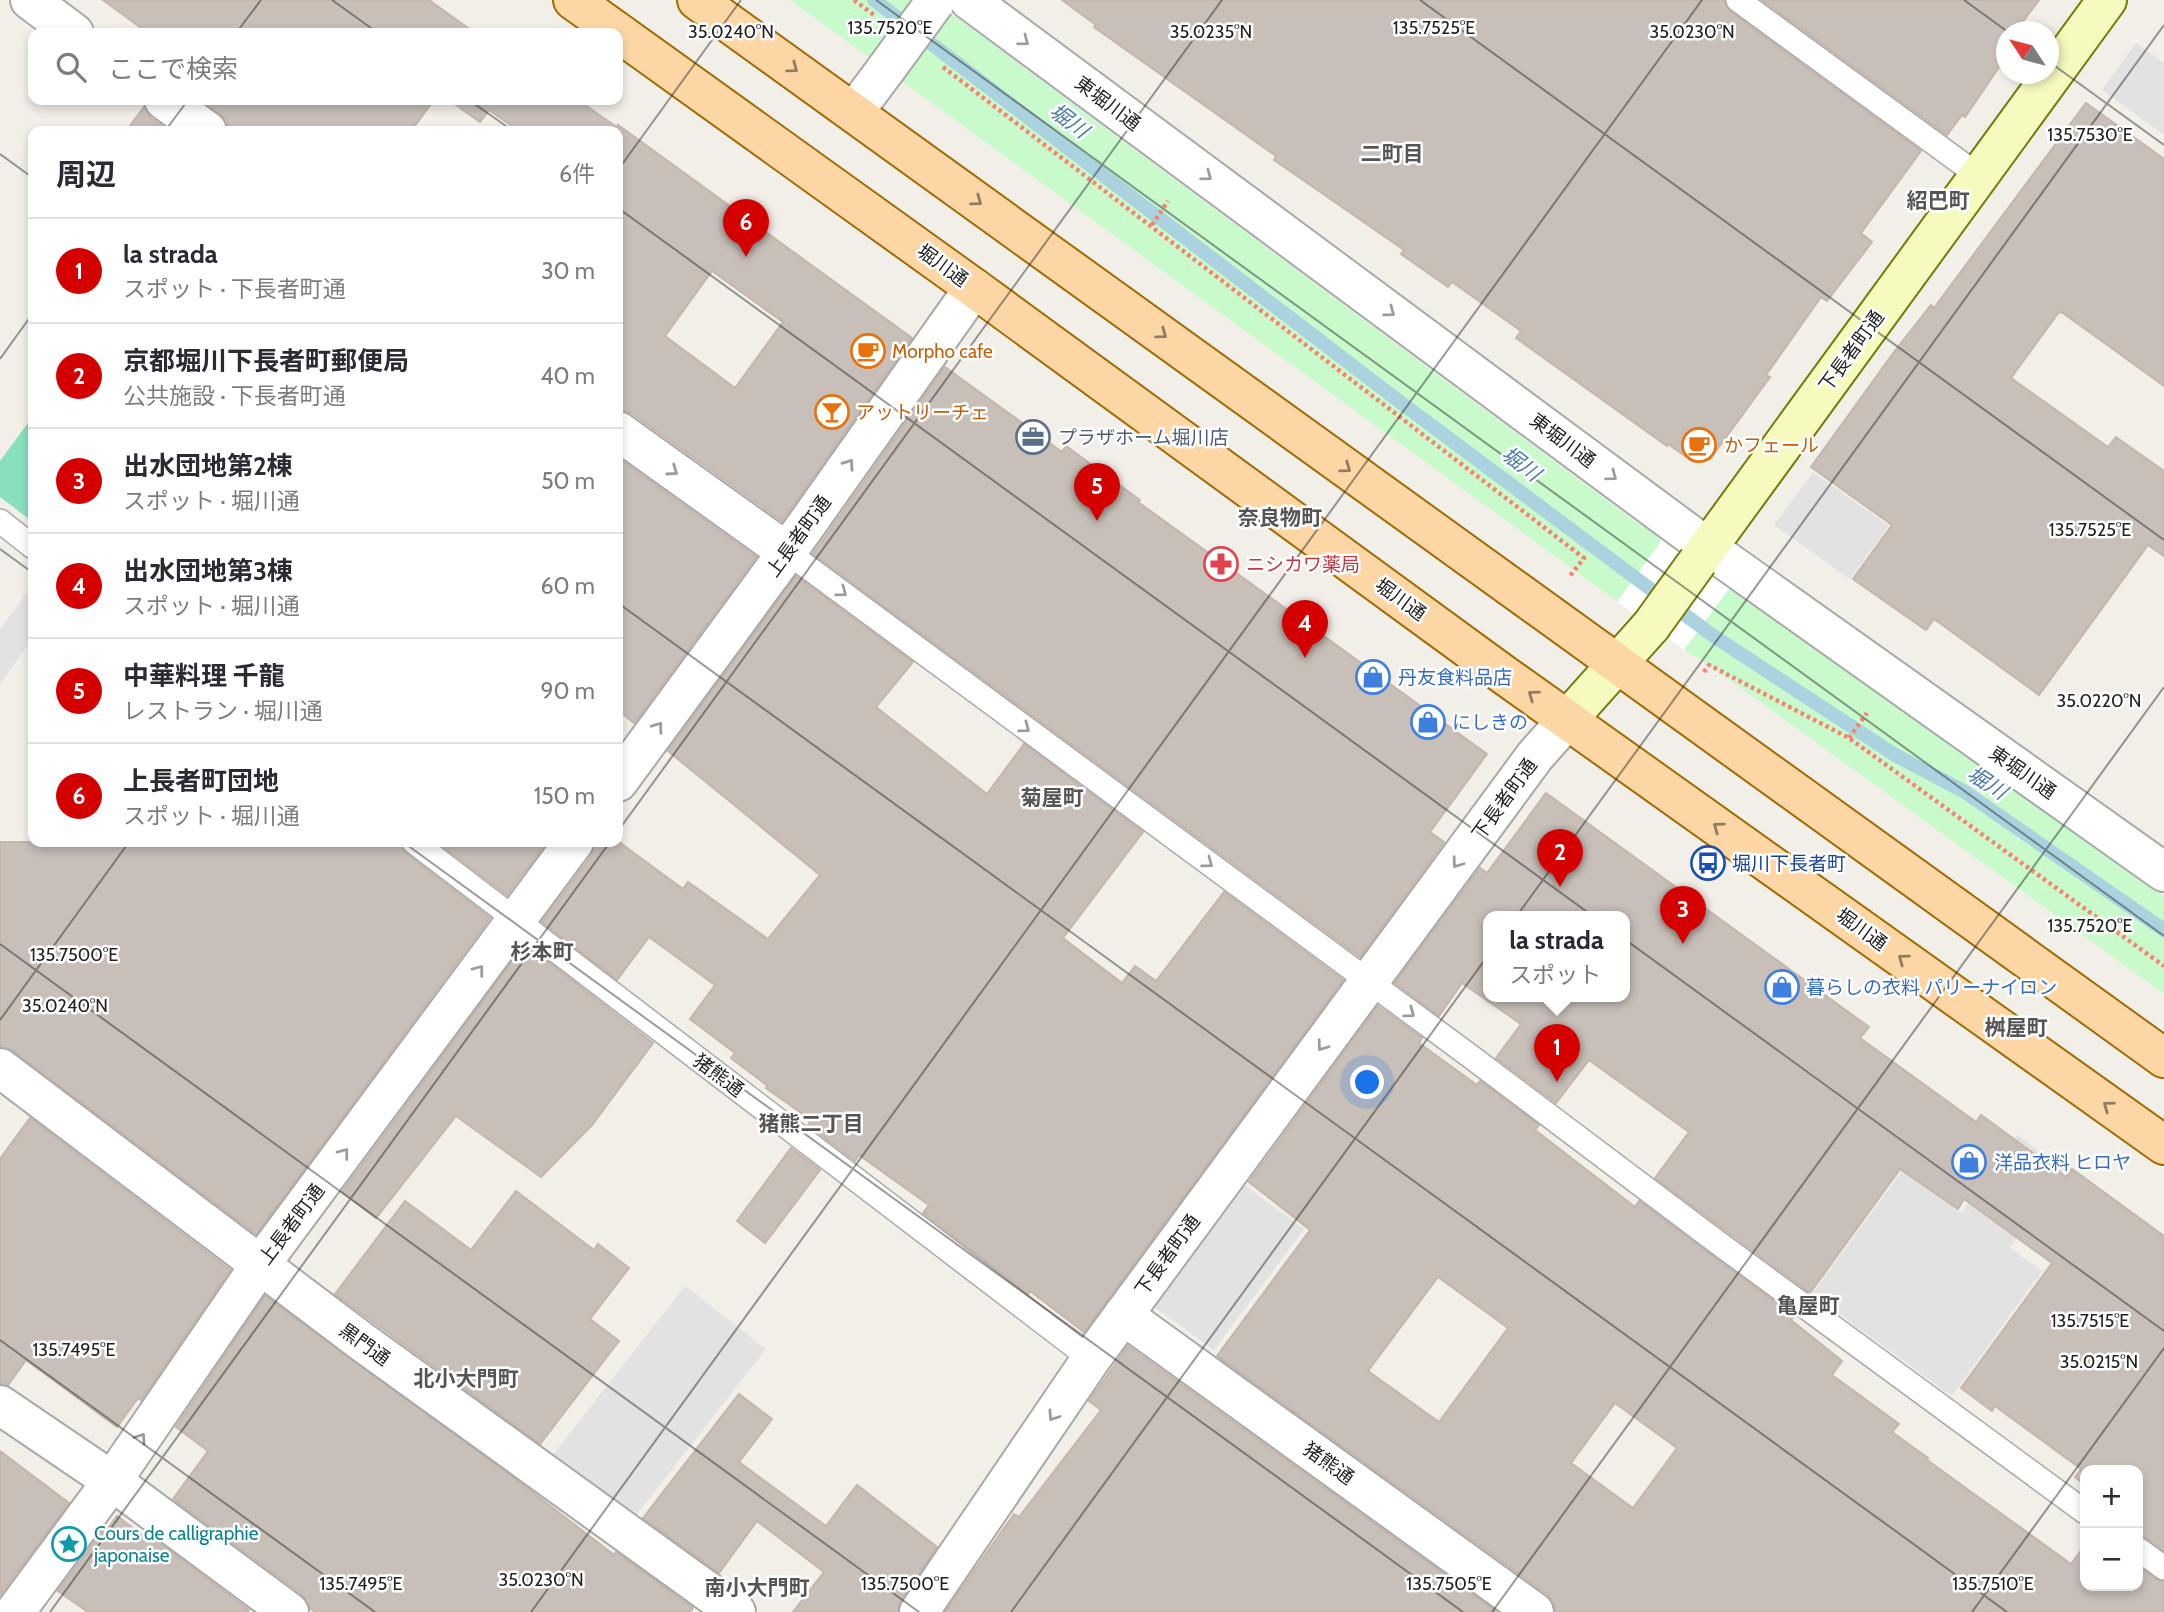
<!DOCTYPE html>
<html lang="ja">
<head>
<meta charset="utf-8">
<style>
	body { margin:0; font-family:Cabin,"Noto Sans JP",sans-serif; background:#f2f2f3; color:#2b2b33 }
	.controls { position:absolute; right:21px; bottom:21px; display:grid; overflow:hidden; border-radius:14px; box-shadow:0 4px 10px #0003 }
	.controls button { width:63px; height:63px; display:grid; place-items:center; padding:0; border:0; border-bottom:2px solid #e1e1e2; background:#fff; color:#2b2b33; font:35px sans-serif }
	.compass { position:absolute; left:1996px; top:21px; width:63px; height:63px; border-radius:50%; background:#fff; box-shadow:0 4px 10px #0003; rotate:306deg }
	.you { position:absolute; left:1368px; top:1083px; width:24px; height:24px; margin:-18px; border:5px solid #fff; border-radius:50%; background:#1a73e8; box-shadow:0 0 0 10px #1a73e833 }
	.badge { display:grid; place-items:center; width:46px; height:46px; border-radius:50%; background:#d40000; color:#fff; font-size:23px; font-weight:700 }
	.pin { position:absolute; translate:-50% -58px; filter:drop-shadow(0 2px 4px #0008) }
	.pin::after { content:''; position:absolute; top:37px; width:24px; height:21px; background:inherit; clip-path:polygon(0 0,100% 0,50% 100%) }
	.popup { position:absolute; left:1483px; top:911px; width:147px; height:91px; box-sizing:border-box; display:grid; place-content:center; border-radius:14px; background:#fff; filter:drop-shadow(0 2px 5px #0005); font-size:23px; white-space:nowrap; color:#7c7c81 }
	.popup b { font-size:26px; color:#2b2b33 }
	.popup::after { content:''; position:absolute; left:50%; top:100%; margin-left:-14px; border:14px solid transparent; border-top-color:#fff }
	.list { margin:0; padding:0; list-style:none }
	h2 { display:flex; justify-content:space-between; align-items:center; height:91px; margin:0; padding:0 28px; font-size:30px }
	h2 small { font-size:23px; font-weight:400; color:#7c7c81 }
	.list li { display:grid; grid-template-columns:46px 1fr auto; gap:21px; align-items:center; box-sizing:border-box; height:105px; padding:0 28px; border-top:2px solid #e1e1e2 }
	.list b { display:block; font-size:26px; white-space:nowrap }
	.list p { margin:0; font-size:23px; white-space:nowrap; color:#7c7c81 }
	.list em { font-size:23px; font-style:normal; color:#7c7c81 }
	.icon { flex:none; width:38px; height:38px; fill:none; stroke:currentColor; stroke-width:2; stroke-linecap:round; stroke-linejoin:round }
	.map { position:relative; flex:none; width:2164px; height:1612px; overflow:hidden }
	.search { position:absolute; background:#fff; box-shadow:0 4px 10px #0003; left:28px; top:28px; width:595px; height:77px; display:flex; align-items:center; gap:18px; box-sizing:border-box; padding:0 24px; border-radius:14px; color:#7c7c81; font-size:26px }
	.panel { position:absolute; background:#fff; box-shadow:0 4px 10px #0003; left:28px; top:126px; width:595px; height:721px; border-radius:14px }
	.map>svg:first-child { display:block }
	.park { fill:#c8facc }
	.pitch { fill:#88e0be }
	.parking { fill:#e2e2e2 }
	.pier { fill:#fff }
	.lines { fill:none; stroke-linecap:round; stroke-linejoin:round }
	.stream { stroke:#aad3df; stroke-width:14 }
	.building { fill:#c7bfb8; stroke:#c4b6ab; stroke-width:2; fill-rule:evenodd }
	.lane-casing { stroke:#a9a9a9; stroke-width:26 }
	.street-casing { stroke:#a9a9a9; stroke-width:42 }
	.secondary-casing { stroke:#707d05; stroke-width:42 }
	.primary-casing { stroke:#a06b00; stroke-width:42 }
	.path { stroke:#fa8072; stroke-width:4.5; stroke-dasharray:3.5 3.5; stroke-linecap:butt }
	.lane { stroke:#fff; stroke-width:23 }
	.street { stroke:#fff; stroke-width:38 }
	.secondary { stroke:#f7fabf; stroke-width:38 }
	.primary { stroke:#fcd6a4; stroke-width:38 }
	.street-bridge-casing { stroke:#a9a9a9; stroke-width:42; stroke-linecap:butt }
	.secondary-bridge-casing { stroke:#707d05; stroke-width:42; stroke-linecap:butt }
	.street-bridge { stroke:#fff; stroke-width:38 }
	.secondary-bridge { stroke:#f7fabf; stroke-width:38 }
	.oneway { stroke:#9c9c9c }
	.oneway2 { stroke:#8f7c63 }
	.ticks { fill:none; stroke:#222; stroke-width:2; stroke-opacity:0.45 }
	.labels { text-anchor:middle; stroke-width:5; stroke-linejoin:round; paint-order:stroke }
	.street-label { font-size:19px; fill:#222; stroke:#fff }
	.food-label { font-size:19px; fill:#c56008; stroke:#fff; text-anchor:start }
	.service-label { font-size:19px; fill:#4e5e75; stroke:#fff; text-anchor:start }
	.health-label { font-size:19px; fill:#be3a42; stroke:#fff; text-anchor:start }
	.shop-label { font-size:19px; fill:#366cbe; stroke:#fff; text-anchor:start }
	.transit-label { font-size:19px; fill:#164399; stroke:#fff; text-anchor:start }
	.culture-label { font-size:19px; fill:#0d838f; stroke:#fff; text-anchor:start }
	.water-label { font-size:21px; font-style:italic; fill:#4a7aab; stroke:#fff }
	.neighbourhood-label { font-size:21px; font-weight:bold; fill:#555; stroke:#fff }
	.ticks-label { font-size:18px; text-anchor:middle; fill:#222; stroke:#fff; stroke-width:5; stroke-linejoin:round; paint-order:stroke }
</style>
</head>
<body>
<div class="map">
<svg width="2164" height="1612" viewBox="0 0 2164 1612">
	<rect width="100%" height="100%" fill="#f2efe9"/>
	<path class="park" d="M790,0H933L1640,525L1664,537L2164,896V994L1709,665L1684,650Z"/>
	<path class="pitch" d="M33,416V522L0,497V461Z"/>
	<g class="parking">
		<path d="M2136,43L2164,63V135L2102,90Z"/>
		<path d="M1813,472L1889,526L1850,579L1774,525Z"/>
		<path d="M33,584V638L0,684V630Z"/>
		<path d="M2017,1135L2066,1170L2010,1248L2042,1271L1952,1396L1812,1294L1902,1171L1961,1213Z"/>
		<path d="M1243,1184L1304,1229L1214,1350L1153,1306Z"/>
		<path d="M685,1286L766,1349L630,1523L549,1460Z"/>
	</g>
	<path class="pier" d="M1664,537L1731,586L1684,650L1617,602Z"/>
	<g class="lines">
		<path class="stream" d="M874,0L1404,405L1712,635L1895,755L1965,792L2164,930"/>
	</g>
	<g class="building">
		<path d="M103,0H429L475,33H148Z"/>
		<path d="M1062,0H1724L1730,11L1921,151L1861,233L1872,242L1827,301L1821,297L1766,375L1770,377L1710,459L1692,461L1668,444L1667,446L1516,338L1521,331L1452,282L1448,287L1401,254L1404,250L1274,160L1276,156L1094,27L1096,25Z"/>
		<path d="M1762,0H2039L2015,32H2006V57L1965,117L1962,115L1947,135Z"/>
		<path d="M201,100H434L411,131H229L227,121L220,114Z"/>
		<path d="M449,100H578L618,128V125L912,338L782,521L631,413L618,410V131H519L489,110L480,122ZM712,271L783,322L735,388L665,336Z"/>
		<path d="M2086,103L2164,159V386L2063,313L2059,312L2011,378L2108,447L2116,437L2164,471V556L2148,545L2039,695L1934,619L1926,630L1853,579L1892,525L1811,467L1894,352L1931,305L1934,308Z"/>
		<path d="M144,107L151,118L170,131H126Z"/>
		<path d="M945,367L1062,452L1066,446L1140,500L1138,502L1487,754L1430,832L1444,842L1360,957L813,554Z"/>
		<path d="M618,458L756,557L634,723L618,710Z"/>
		<path d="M796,576L913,662L876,707L987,794L1024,744L1143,832L1063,938L1122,983L1135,966L1156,981L1224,892L1343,980L1084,1332L1030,1291L1028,1294L923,1213L929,1205L859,1155L855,1161L808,1125L811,1120L766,1088L768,1086L731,1058L735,1053L690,1019L715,985L649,937L617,980L542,922L592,855L595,842H619L683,889L688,882L768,939L820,875L668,751Z"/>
		<path d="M1546,793L1869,1027L1860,1038L1976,1122L1981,1115L2066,1177L2072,1169L2164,1236V1551L2146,1538L2138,1535V1470H2085V1485L2075,1477L2081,1469L1995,1406L1992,1411L1961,1388L2052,1263L1964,1199L1958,1209L1900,1169L1810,1293L1655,1178L1689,1132L1589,1060L1556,1103L1496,1058L1521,1024L1462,983L1439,1016L1395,983L1480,868L1487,873ZM1489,916H1625V996H1489Z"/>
		<path d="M0,842H400L406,853L490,918L256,1234L13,1051L0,1047Z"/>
		<path d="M437,842H547L507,895Z"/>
		<path d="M525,944L653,1043L592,1125L541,1177L456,1116L376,1218L342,1192Z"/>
		<path d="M1378,1006L1422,1038L1419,1043L1477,1085L1480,1081L1539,1125L1535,1130L1635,1207L1639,1201L1794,1316L1791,1320L1842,1361L1832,1375L1899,1424L1892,1432L1928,1458L1927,1460L2071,1564L2085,1545V1586H2138V1566L2156,1579L2164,1582V1612H1555L1554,1602L1547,1594L1217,1356L1310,1230L1249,1182ZM1438,1277L1508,1328L1439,1422L1368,1371ZM1615,1403L1677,1448L1633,1508L1571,1463Z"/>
		<path d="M30,1118L230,1270L141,1400L138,1398L117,1427L26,1360L8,1385L0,1383V1159Z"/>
		<path d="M791,1148L820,1170L765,1243L737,1221Z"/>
		<path d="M516,1191L594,1250L598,1244L629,1268L590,1319L619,1341L540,1444L335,1294L405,1201L471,1250Z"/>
		<path d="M265,1296L514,1478L614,1555L616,1552L693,1608L690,1612H315L310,1608L302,1594L173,1499L208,1451L176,1427Z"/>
		<path d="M1128,1346L1497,1612H945L1014,1514L1019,1517L1101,1410L1089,1401Z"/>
		<path d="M739,1394L772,1419L739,1462L826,1526L857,1485L937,1547L901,1600L897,1612H793L824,1572L757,1521L719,1573L643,1518Z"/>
		<path d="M0,1451L69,1503L0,1595Z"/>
		<path d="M117,1516L145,1537L147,1534L249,1610L247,1612H88L58,1591L104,1529L106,1531Z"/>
	</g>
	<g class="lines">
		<g class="lane-casing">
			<g id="lane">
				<path d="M1738,0L1979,176"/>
				<path d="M0,521L33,547"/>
				<path d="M787,552L1470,1056L1717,1242L2085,1512"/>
				<path d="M414,842L1091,1359"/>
				<path d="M2138,1549L2164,1568"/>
			</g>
		</g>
		<g class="street-casing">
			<g id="street">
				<path d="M30,0L74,33"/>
				<path d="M969,0L1708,548L2164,872"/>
				<path d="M164,100L207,131"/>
				<path d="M854,112L886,69"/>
				<path d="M618,431L787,552"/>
				<path d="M618,782L787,552L974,288"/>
				<path d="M0,1068L361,1341L736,1612"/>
				<path d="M1123,1315L1534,1612"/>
				<path d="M0,1405L112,1481L289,1612"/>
				<path d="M15,1612L112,1481L260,1265L574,842"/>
				<path d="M919,1612L1091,1359L1535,756L1567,720"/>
			</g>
		</g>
		<g class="secondary-casing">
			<g id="secondary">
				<path d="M1698,561L2107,0"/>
				<path d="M1567,720L1651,626"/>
			</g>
		</g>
		<g class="primary-casing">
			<g id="primary">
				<path d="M573,0L974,288L1500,672L2164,1145"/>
				<path d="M697,0L2164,1058"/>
			</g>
		</g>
		<g class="path">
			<path d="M854,0L874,15"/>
			<path d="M943,67L1584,558L1570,576"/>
			<path d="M1152,225L1168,201"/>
			<path d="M1704,672L1709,665L1849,738L2164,966"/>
			<path d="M1849,738L1867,713"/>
		</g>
		<use href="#lane" class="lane"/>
		<use href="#street" class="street"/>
		<use href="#secondary" class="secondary"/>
		<use href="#primary" class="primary"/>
		<g class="street-bridge-casing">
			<path id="street-bridge" d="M886,69L935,2"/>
		</g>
		<g class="secondary-bridge-casing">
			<path id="secondary-bridge" d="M1651,626L1698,561"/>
		</g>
		<use href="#street-bridge" class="street-bridge"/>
		<use href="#secondary-bridge" class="secondary-bridge"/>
	</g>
	<defs><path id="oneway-chevron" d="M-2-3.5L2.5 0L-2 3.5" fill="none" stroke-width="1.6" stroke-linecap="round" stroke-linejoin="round" transform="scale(1.75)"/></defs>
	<g class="oneway">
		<use href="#oneway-chevron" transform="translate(1024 41) rotate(37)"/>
		<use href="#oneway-chevron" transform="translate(1207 176) rotate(37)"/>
		<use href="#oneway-chevron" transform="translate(1390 312) rotate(37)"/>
		<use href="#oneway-chevron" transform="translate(849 464) rotate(-55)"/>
		<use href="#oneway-chevron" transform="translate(673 471) rotate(35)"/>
		<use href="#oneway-chevron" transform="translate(1612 476) rotate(37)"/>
		<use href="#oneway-chevron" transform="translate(842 592) rotate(37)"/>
		<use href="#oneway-chevron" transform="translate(658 727) rotate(-54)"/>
		<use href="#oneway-chevron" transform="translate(1025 728) rotate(37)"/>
		<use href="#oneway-chevron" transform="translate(1208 863) rotate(37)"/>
		<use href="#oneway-chevron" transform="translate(1457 863) rotate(126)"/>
		<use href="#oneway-chevron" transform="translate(479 970) rotate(-53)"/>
		<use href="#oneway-chevron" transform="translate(1410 1013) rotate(36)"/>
		<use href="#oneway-chevron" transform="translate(1322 1046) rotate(126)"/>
		<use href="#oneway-chevron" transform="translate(344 1153) rotate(-53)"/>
		<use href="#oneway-chevron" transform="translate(1053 1416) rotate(124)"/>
		<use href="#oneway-chevron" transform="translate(141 1438) rotate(-56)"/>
	</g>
	<g class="oneway2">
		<use href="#oneway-chevron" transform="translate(793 68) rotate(36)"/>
		<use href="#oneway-chevron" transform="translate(977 201) rotate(36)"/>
		<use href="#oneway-chevron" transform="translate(1162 334) rotate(36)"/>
		<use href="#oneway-chevron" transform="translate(1346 468) rotate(36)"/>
		<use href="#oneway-chevron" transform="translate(1533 695) rotate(-144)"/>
		<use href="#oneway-chevron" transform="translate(1718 827) rotate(-144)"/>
		<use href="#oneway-chevron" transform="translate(1903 959) rotate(-144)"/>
		<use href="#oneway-chevron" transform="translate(2108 1106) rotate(-144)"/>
	</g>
	<path class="ticks" d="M332,0L378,33M876,0L2164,936M1420,0L2164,540M1964,0L2008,32M236,33L261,0M2048,61L2164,145M469,100L513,131M165,131L188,100M0,154L33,178M618,170L741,0M618,208L2164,1331M0,359L33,313M0,549L33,573M618,603L2007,1612M618,831L1222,0M403,842L1463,1612M0,944L919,1612M0,1020L129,842M0,1340L375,1612M50,1612L610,842M531,1612L1702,0M1011,1612L2164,25M1492,1612L2164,687M1972,1612L2164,1348"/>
	<defs>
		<g id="cafe-ring" transform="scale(1.75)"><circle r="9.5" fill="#fff" stroke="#e8710a" stroke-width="1.5"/><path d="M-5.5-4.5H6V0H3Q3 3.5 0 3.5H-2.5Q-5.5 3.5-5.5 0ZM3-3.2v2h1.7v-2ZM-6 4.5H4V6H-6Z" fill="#e8710a"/></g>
		<g id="bar-ring" transform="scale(1.75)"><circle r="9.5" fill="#fff" stroke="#e8710a" stroke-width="1.5"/><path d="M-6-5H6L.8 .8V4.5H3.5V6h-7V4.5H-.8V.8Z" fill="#e8710a"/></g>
		<g id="office-ring" transform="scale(1.75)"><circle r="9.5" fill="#fff" stroke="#5c6f8a" stroke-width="1.5"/><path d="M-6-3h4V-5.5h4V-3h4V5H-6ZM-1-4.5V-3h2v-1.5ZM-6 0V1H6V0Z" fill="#5c6f8a"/></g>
		<g id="pharmacy-ring" transform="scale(1.75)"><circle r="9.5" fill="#fff" stroke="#e0444e" stroke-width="1.5"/><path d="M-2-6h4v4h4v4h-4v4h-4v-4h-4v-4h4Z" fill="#e0444e"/></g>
		<g id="shop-ring" transform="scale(1.75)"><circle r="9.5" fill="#fff" stroke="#3f7fe0" stroke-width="1.5"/><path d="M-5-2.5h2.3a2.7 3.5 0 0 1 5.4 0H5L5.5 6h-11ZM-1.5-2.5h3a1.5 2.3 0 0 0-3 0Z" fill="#3f7fe0"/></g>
		<g id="bus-ring" transform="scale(1.75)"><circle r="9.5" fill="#fff" stroke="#1a4fb4" stroke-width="1.5"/><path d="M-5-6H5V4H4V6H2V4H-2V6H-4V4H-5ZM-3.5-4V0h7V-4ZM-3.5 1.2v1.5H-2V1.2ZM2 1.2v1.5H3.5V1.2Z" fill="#1a4fb4"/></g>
		<g id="sight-ring" transform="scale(1.75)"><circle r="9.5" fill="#fff" stroke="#0f9aa8" stroke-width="1.5"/><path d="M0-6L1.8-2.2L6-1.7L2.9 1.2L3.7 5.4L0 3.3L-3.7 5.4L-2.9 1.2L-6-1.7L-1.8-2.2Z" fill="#0f9aa8"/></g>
	</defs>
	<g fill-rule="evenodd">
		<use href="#cafe-ring" x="868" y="351"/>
		<use href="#bar-ring" x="832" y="412"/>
		<use href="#office-ring" x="1033" y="437"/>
		<use href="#cafe-ring" x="1699" y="445"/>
		<use href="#pharmacy-ring" x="1221" y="564"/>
		<use href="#shop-ring" x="1373" y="677"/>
		<use href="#shop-ring" x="1428" y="722"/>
		<use href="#bus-ring" x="1708" y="863"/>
		<use href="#shop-ring" x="1782" y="987"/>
		<use href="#shop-ring" x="1969" y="1162"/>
		<use href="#sight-ring" x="69" y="1544"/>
	</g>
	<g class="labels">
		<g class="street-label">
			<text transform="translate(1108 103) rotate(37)" y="7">東堀川通</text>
			<text transform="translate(943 265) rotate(36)" y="7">堀川通</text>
			<text transform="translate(1851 351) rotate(-54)" y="7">下長者町通</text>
			<text transform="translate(1563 440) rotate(37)" y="7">東堀川通</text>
			<text transform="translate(798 536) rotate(-54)" y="7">上長者町通</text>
			<text transform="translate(1401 599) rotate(36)" y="7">堀川通</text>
			<text transform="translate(2023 772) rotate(35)" y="7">東堀川通</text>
			<text transform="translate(1504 799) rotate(-54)" y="7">下長者町通</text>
			<text transform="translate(1862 929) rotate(36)" y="7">堀川通</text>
			<text transform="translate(719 1075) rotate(37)" y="7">猪熊通</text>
			<text transform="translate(291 1224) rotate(-53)" y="7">上長者町通</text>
			<text transform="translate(1167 1255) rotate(-54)" y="7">下長者町通</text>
			<text transform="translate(365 1344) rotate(36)" y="7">黒門通</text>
			<text transform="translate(1329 1463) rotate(36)" y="7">猪熊通</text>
		</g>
		<g class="food-label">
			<text x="892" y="358">Morpho cafe</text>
			<text x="856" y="419">アットリーチェ</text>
			<text x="1724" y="452">かフェール</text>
		</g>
		<g class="service-label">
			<text x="1058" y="444">プラザホーム堀川店</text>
		</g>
		<g class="health-label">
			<text x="1246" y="571">ニシカワ薬局</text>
		</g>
		<g class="shop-label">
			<text x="1398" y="684">丹友食料品店</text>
			<text x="1452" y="729">にしきの</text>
			<text x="1806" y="994">暮らしの衣料 パリーナイロン</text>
			<text x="1994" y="1169">洋品衣料 ヒロヤ</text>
		</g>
		<g class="transit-label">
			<text x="1732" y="870">堀川下長者町</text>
		</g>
		<g class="culture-label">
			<text x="94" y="1540">Cours de calligraphie<tspan x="94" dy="22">japonaise</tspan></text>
		</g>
		<g class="water-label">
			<text transform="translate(1069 121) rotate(37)" y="7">堀川</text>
			<text transform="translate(1521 464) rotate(37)" y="7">堀川</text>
			<text transform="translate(1987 783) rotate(33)" y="7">堀川</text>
		</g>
		<g class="neighbourhood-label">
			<text x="1392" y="161">二町目</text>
			<text x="1938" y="208">紹巴町</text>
			<text x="1280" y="525">奈良物町</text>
			<text x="1052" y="805">菊屋町</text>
			<text x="542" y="959">杉本町</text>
			<text x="2016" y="1035">桝屋町</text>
			<text x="811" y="1131">猪熊二丁目</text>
			<text x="1808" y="1313">亀屋町</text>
			<text x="466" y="1386">北小大門町</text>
			<text x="757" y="1595">南小大門町</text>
		</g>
	</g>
	<g class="ticks-label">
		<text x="890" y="34">135.7520°E</text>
		<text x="1434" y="34">135.7525°E</text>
		<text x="731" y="38">35.0240°N</text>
		<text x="1211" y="38">35.0235°N</text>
		<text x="1692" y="38">35.0230°N</text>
		<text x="2090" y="141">135.7530°E</text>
		<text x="2090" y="536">135.7525°E</text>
		<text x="2099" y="707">35.0220°N</text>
		<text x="2090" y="932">135.7520°E</text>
		<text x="74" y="961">135.7500°E</text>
		<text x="65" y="1012">35.0240°N</text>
		<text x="2090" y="1327">135.7515°E</text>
		<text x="74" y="1356">135.7495°E</text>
		<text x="2099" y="1368">35.0215°N</text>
		<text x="541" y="1586">35.0230°N</text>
		<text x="361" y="1590">135.7495°E</text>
		<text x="905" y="1590">135.7500°E</text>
		<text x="1449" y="1590">135.7505°E</text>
		<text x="1993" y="1590">135.7510°E</text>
	</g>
</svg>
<div class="controls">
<button>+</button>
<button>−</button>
</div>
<svg class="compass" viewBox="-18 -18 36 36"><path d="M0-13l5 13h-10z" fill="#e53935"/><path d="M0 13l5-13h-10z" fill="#7c7c81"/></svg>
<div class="you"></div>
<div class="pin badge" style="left:1557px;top:1082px">1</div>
<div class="popup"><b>la strada</b>スポット</div>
<div class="pin badge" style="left:1560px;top:887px">2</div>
<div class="pin badge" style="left:1683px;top:944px">3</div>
<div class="pin badge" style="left:1305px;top:658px">4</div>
<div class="pin badge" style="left:1097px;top:521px">5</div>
<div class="pin badge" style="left:746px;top:257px">6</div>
<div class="search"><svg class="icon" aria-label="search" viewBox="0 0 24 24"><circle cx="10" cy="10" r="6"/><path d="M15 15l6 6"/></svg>ここで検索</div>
<section class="panel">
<h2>周辺<small>6件</small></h2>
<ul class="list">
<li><span class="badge">1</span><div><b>la strada</b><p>スポット · 下長者町通</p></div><em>30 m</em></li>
<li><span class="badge">2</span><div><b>京都堀川下長者町郵便局</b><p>公共施設 · 下長者町通</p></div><em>40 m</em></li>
<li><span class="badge">3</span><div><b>出水団地第2棟</b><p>スポット · 堀川通</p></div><em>50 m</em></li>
<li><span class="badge">4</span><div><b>出水団地第3棟</b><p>スポット · 堀川通</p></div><em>60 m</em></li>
<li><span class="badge">5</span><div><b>中華料理 千龍</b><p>レストラン · 堀川通</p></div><em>90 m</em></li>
<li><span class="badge">6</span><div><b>上長者町団地</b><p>スポット · 堀川通</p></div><em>150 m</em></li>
</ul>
</section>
</div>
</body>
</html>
